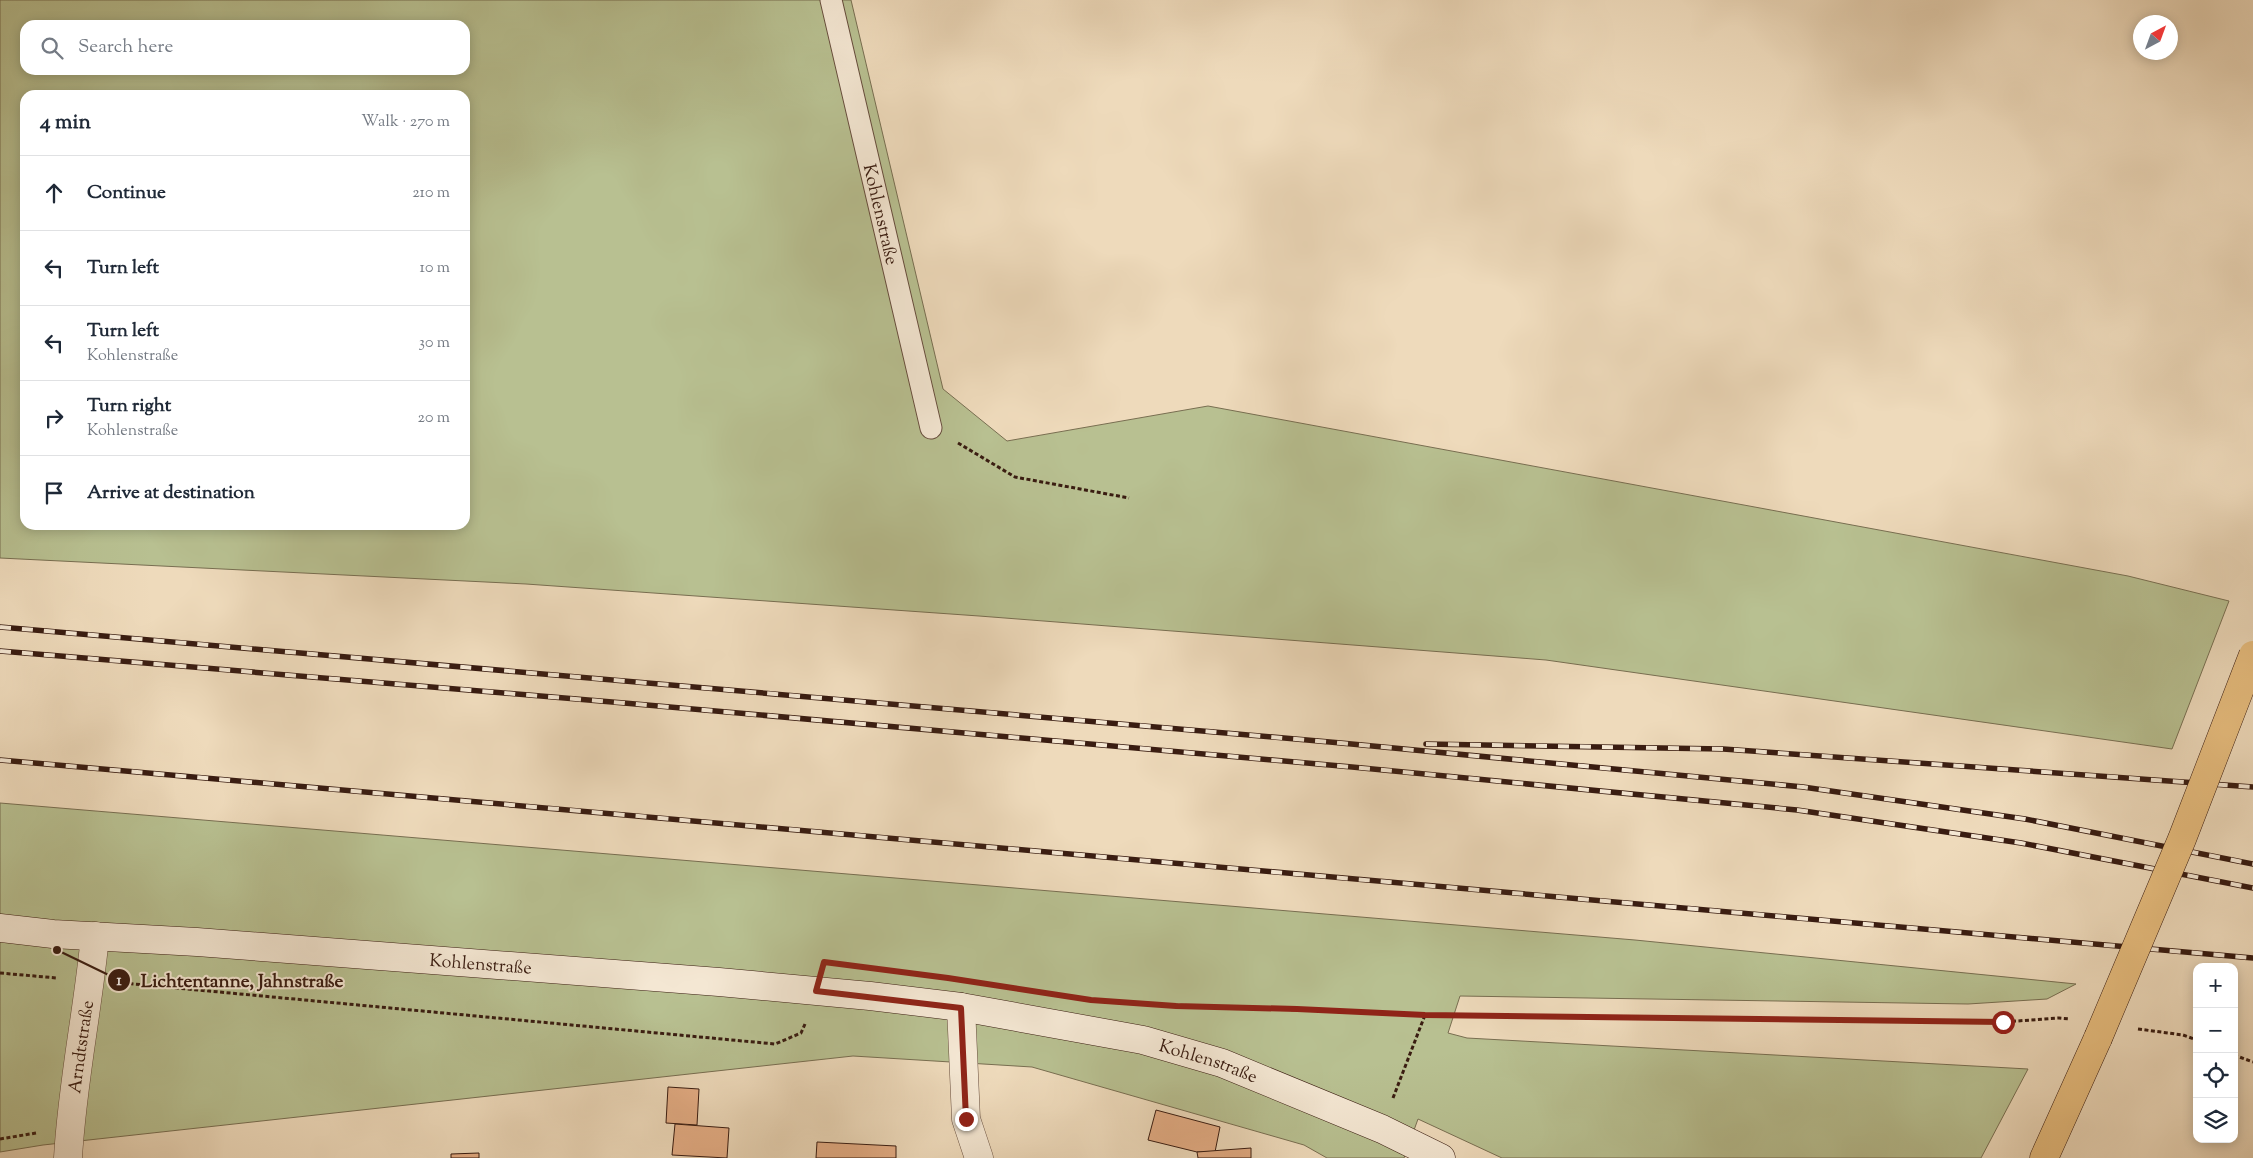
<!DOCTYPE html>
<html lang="en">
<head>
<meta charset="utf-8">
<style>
	body { margin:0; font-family:"Sorts Mill Goudy",serif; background:#f6f6f7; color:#1f2937 }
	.controls { position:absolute; right:15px; bottom:15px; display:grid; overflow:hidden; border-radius:10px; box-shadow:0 2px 12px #0003 }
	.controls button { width:45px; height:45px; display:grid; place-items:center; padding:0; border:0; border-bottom:1px solid #e0e1e3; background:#fff; color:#1f2937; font:25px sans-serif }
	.compass { position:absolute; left:2133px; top:15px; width:45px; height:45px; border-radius:50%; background:#fff; box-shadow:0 2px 12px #0003; rotate:41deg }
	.stop { position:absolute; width:15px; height:15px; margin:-11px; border:4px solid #8f2418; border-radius:50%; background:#fff }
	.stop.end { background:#8f2418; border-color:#fff; box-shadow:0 1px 5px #0008 }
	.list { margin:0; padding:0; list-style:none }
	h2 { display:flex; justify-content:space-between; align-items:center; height:65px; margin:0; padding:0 20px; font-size:21px }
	h2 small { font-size:16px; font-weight:400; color:#747a83 }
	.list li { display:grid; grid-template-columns:32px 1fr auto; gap:15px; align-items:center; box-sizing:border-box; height:75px; padding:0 20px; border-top:1px solid #e0e1e3 }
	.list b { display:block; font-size:19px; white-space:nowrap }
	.list p { margin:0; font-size:16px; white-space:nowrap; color:#747a83 }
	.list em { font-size:16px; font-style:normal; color:#747a83 }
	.icon { flex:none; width:28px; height:28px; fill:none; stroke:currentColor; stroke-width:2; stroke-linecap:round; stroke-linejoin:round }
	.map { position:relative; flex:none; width:2253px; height:1158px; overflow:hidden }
	.search { position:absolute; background:#fff; box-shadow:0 2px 12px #0003; left:20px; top:20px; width:450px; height:55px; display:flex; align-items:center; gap:12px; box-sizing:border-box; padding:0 18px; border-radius:15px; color:#747a83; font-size:19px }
	.panel { position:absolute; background:#fff; box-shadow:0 2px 12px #0003; left:20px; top:90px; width:450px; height:440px; border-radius:15px }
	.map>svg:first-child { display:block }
	.green { fill:#b8c091; stroke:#786e51; fill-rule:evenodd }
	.building { fill:#e4ad85; stroke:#391c11 }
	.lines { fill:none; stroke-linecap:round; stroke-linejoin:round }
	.lane-casing { stroke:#664c3c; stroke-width:23 }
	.street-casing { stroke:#664c3c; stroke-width:29 }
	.secondary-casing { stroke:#391c11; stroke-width:29 }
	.primary-casing { stroke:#391c11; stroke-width:29 }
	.path { stroke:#391c11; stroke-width:3; stroke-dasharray:4 2.5; stroke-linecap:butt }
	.lane { stroke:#f4e7d3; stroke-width:21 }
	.street { stroke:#f4e7d3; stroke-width:28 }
	.secondary { stroke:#f4e7d3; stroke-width:28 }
	.primary { stroke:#e7bd7e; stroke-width:28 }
	.rail-casing { stroke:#391c11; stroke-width:5.5 }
	.rail { stroke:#f4e7d3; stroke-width:4; stroke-dasharray:11; stroke-linecap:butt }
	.primary-bridge-casing { stroke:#391c11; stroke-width:29; stroke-linecap:butt }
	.primary-bridge { stroke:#e7bd7e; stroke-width:28 }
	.route { stroke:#8f2418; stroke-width:6 }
	.labels { text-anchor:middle; stroke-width:4; stroke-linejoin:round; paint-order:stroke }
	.street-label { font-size:18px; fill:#391c11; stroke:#f4e7d3 }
	.leader { fill:none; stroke:#391c11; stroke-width:2 }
	.callout-dot { fill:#391c11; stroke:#f4e7d3; stroke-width:2 }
	.mark-label { font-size:15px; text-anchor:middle; font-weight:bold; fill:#fff }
	.callout-label { font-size:19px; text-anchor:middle; font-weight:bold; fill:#391c11; stroke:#f4e7d3; stroke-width:4; stroke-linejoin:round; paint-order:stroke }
</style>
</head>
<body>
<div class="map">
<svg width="2253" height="1158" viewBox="0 0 2253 1158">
	<rect width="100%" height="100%" fill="#eedabb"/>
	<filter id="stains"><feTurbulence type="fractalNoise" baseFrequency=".004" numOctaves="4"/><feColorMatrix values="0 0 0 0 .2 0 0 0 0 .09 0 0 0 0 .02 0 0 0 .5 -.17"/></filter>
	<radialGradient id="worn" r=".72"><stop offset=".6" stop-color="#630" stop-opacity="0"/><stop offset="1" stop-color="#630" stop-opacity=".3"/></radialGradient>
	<g class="green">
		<path d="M0,0H851L943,389L1007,441L1208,406L2128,576L2229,601L2172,749L1546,660L979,616L526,584L0,558ZM25,25H465V70H25ZM25,95H465V525H25Z"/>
		<path d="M0,803L1635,940L2076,984L2047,999L1968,1004L1460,996L1448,1033L1467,1038L2028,1069L1981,1158H1502L1418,1119L1404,1158H1327L1304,1145L1032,1067L853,1056L43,1145L0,1152Z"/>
	</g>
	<g class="building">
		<path d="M668,1087L699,1089L697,1125L666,1123Z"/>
		<path d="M1156,1110L1220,1127L1215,1152H1197L1148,1140Z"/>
		<path d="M675,1124L729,1128L727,1158L672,1155Z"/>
		<path d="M817,1142L896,1146V1158H816Z"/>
		<path d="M1251,1148V1158H1198L1197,1152Z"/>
		<path d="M479,1153V1158H451V1154Z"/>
	</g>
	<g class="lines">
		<g class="lane-casing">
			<g id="lane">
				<path id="s1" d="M831,0L931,428"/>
			</g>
		</g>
		<g class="street-casing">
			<g id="street">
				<path d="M961,1007L966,1119L979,1158"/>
				<path id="s2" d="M68,1158C72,1084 88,1010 95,936"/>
			</g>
		</g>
		<g class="secondary-casing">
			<g id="secondary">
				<path id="s3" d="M0,928L53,934L197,942L719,982L870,996L961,1007L1143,1040L1222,1063L1382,1129L1441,1158"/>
			</g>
		</g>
		<g class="primary-casing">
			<path id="primary" d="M2044,1158L2098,1038"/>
		</g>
		<g class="path">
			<path d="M958,443L1015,477L1129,498"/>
			<path d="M0,973L57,978"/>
			<path d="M123,983L775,1044L801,1033L805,1024"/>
			<path d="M1148,1004L1425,1015"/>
			<path d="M2138,1029L2183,1035L2197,1040"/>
			<path d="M2234,1055L2253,1062"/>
			<path d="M1393,1098L1425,1015L2003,1022L2059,1018L2070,1019"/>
			<path d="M0,1139L36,1133"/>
		</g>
		<use href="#lane" class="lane"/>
		<use href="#street" class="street"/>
		<use href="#secondary" class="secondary"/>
		<use href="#primary" class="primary"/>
		<g class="rail-casing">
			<g id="rail">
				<path d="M0,627L1341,743L1803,787L2025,819L2253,864"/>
				<path d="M0,651L624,703L1352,767L1797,810L2021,843L2253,888"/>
				<path d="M1426,744L1723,749L2253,787"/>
				<path d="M0,760L2253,958"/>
			</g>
		</g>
		<use href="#rail" class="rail"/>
		<g class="primary-bridge-casing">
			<path id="primary-bridge" d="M2098,1038L2182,839L2253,655"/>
		</g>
		<use href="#primary-bridge" class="primary-bridge"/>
	</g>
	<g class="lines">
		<path class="route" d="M966,1119L961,1008L816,991L824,962L948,978L1091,1000L1176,1006L1297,1009L1425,1015L2003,1022"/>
	</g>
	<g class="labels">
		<g class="street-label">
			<text dy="6" stroke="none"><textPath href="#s1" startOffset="220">Kohlenstraße</textPath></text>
			<text dy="6" stroke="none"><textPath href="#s3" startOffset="482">Kohlenstraße</textPath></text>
			<text dy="6" stroke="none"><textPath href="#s2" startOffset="112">Arndtstraße</textPath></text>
			<text dy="6" stroke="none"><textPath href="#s3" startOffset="1218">Kohlenstraße</textPath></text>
		</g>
	</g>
	<path class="leader" d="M57 950L119 980"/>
	<g class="callout-dot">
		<circle cx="57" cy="950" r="5"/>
		<circle cx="119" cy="980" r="12"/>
	</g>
	<g class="mark-label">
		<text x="119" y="985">1</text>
	</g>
	<g class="callout-label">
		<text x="242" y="987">Lichtentanne, Jahnstraße</text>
	</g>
	<rect width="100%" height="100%" filter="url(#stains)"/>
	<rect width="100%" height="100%" fill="url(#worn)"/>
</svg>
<div class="controls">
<button>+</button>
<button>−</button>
<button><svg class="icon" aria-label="locate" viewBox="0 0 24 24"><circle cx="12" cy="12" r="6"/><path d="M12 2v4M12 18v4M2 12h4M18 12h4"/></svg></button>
<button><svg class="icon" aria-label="layers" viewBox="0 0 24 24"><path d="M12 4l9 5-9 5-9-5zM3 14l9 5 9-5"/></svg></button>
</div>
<svg class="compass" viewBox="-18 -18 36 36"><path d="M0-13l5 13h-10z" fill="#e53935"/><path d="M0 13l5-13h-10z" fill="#747a83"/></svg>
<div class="stop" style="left:2003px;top:1022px"></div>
<div class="stop end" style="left:966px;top:1119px"></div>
<div class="search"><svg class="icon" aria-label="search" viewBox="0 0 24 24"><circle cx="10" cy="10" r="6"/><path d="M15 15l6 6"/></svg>Search here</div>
<section class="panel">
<h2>4 min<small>Walk · 270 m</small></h2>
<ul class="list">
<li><svg class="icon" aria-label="ahead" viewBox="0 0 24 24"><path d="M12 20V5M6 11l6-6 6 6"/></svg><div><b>Continue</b></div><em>210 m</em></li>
<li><svg class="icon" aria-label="left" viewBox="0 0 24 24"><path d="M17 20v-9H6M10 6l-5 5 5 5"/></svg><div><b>Turn left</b></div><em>10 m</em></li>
<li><svg class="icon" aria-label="left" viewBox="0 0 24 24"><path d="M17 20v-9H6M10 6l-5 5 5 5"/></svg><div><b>Turn left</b><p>Kohlenstraße</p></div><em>30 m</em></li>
<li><svg class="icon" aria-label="right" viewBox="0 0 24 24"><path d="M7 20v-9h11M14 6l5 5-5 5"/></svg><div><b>Turn right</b><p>Kohlenstraße</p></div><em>20 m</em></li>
<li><svg class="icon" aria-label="arrive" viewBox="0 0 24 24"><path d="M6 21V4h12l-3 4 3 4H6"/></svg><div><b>Arrive at destination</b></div></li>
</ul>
</section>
</div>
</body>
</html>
